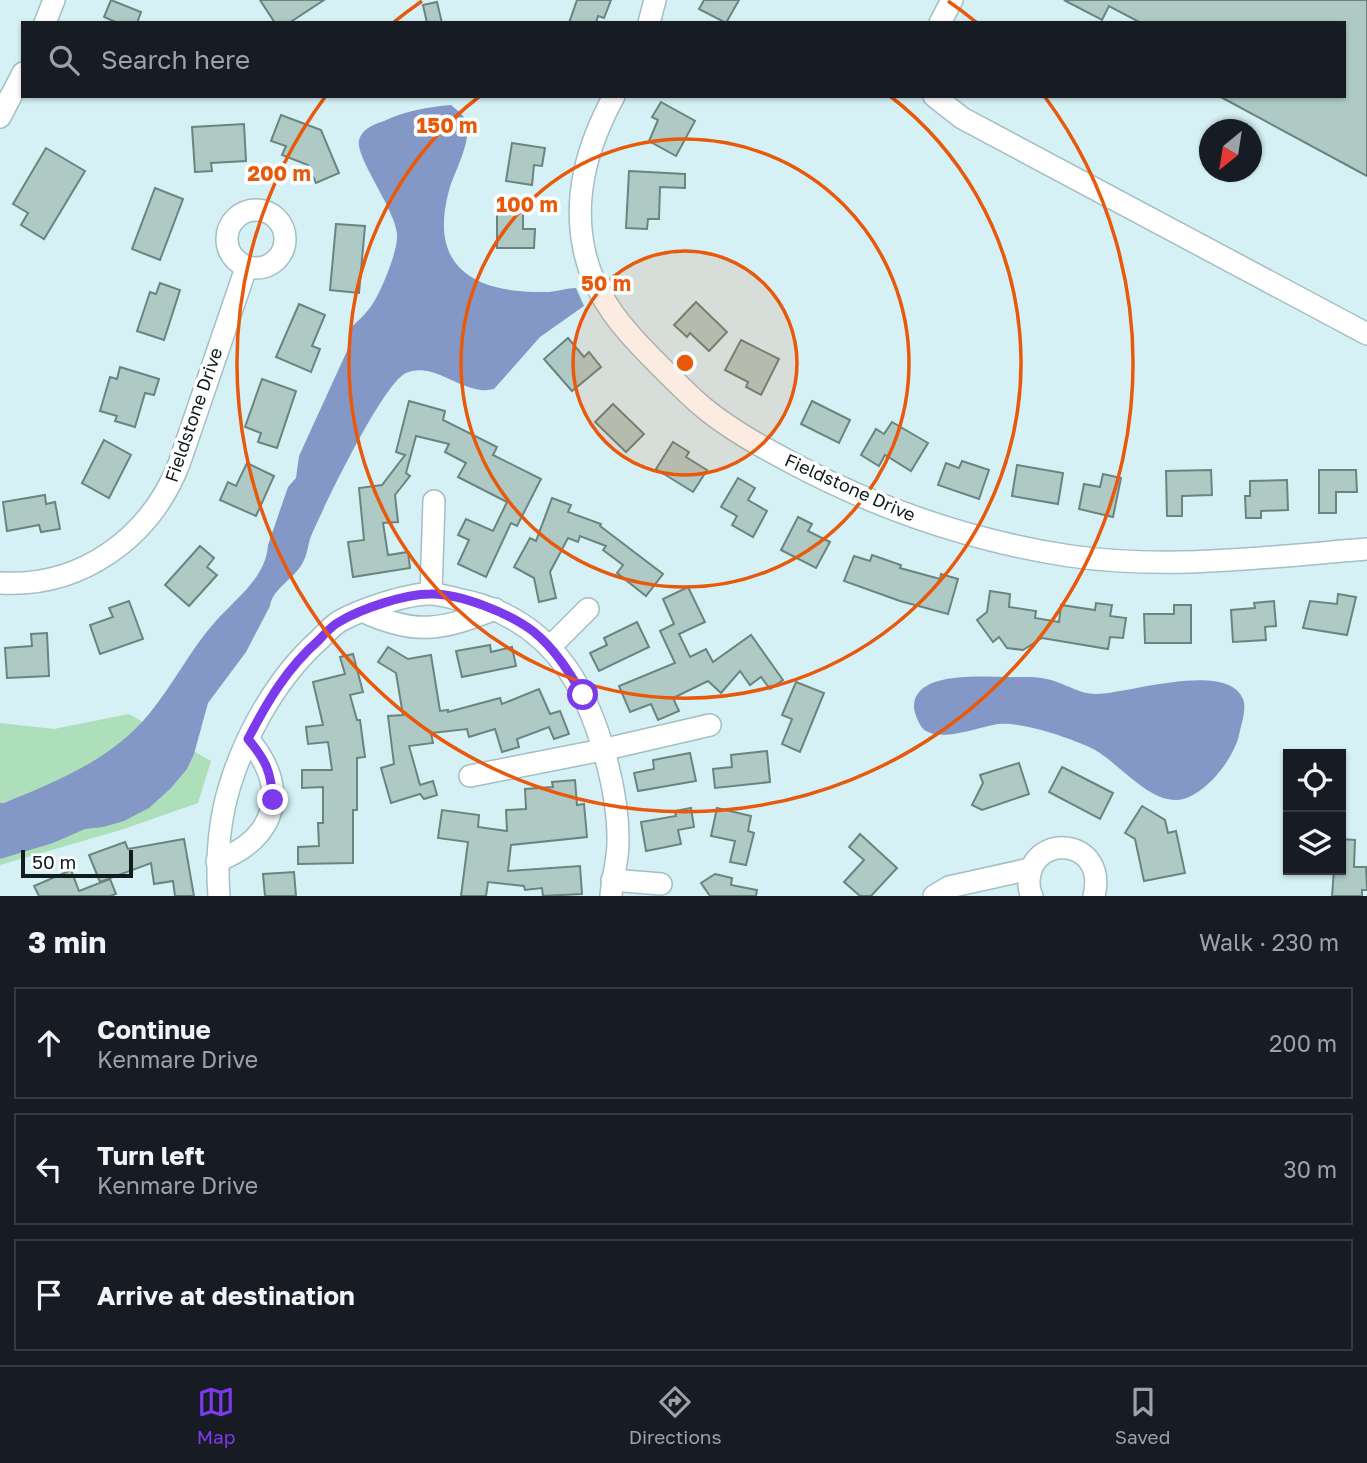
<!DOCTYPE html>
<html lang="en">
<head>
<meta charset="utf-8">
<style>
	body { margin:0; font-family:"Golos Text",sans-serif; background:#242831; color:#f1f3f6 }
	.controls { position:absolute; right:21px; bottom:21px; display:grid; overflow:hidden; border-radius:0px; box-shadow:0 2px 5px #0004 }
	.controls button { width:63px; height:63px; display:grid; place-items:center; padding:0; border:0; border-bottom:2px solid #363941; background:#171b24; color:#f1f3f6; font:35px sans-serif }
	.compass { position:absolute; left:1199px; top:119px; width:63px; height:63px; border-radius:50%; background:#171b24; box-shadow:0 2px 5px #0004; rotate:210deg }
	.scale { position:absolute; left:21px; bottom:18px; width:112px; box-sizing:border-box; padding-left:7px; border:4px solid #121c1e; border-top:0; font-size:19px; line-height:24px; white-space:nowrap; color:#121c1e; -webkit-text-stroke:5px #fff; paint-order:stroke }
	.stop { position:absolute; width:21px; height:21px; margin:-16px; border:5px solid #7c3aed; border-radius:50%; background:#fff }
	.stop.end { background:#7c3aed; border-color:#fff; box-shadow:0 2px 7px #0008 }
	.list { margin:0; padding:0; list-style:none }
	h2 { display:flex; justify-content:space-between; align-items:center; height:91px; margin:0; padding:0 28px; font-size:30px }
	h2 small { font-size:23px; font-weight:400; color:#9ea1a6 }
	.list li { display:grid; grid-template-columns:46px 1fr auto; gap:21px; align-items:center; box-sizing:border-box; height:112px; margin:0 14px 14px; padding:0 14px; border:2px solid #363941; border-radius:0px }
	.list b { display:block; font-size:26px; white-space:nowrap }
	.list p { margin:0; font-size:23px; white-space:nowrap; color:#9ea1a6 }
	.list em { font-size:23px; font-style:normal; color:#9ea1a6 }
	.icon { flex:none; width:38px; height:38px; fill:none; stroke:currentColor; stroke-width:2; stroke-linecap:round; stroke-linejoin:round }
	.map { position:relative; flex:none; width:1367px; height:896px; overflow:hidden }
	.search { position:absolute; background:#171b24; box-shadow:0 2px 5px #0004; left:21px; right:21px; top:21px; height:77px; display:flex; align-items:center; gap:18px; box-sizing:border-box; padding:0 24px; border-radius:0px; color:#9ea1a6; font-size:26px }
	.sheet { height:469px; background:#171b24 }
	nav { display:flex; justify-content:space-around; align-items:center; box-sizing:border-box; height:98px; border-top:2px solid #363941; background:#171b24; font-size:19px; color:#9ea1a6 }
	nav a { display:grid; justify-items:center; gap:4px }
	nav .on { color:#7c3aed }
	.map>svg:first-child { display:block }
	.green { fill:#aedfbb }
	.water { fill:#8498c7 }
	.building { fill:#afcac5; stroke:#6a847e; stroke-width:2 }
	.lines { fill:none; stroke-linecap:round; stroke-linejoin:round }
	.minor-casing { stroke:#a3bfc4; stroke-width:24 }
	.minor { stroke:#fff; stroke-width:21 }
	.route { stroke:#7c3aed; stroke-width:9 }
	.ring { fill:none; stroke:#e8590c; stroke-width:3.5 }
	.labels { text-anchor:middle; stroke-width:7; stroke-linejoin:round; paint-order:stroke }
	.street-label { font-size:18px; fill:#121c1e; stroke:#fff }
	.centre { fill:#e8590c; stroke:#fff; stroke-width:3.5 }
	.ring-label { font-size:21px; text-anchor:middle; font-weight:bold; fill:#e8590c; stroke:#fff; stroke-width:7; stroke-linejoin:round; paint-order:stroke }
</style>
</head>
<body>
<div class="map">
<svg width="1367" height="896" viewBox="0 0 1367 896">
	<rect width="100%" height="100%" fill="#d5f1f6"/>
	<path class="green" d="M129,714L211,761L198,803L124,829L0,865V723L54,729Z"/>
	<g class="water">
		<path d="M451,105C458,111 466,116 467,125C470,144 456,169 450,187C426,269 476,294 549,292C558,291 567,288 576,288L584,306L540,337L494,389C464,397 435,360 406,373C383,383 324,506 312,534C308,542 308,552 304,560C297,578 273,587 270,606L246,652L208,703L194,754L187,769L171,788L149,808L124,821L103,827L85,829L53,843L0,859V803H4C57,781 111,760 149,714C173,685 190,650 215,622C235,599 266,578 268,545L288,487L296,478L299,456L347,351L351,337V328C356,322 364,316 369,309C379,298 399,249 397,234C395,209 355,157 359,140C362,129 374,124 384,121C405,111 428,107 451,105Z"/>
		<path d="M1009,677C1023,677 1038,676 1051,680C1066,684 1080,694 1096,694C1127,694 1227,660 1243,699C1247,709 1241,725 1239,735C1234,759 1202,800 1176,800C1144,800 1116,758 1087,746C1064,736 1023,722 999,724C981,726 944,742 926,731C920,728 915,715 914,708C912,670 984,677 1009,677Z"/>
	</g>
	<g class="building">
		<path d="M111,0L141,12L137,23H118L104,17Z"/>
		<path d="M260,0H324L289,23H275Z"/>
		<path d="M577,0H611L604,18L598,16L596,23H569Z"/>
		<path d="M704,0H739L726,23L699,9Z"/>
		<path d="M1064,0H1367V176L1219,96H1344V23H1141L1109,6L1102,20Z"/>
		<path d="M437,2L442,23H427L423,5Z"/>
		<path d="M661,102L695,121L676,156L649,141L658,120L652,117Z"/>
		<path d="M281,115L321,130L339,173L316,183L308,165L282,155L286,146L271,141Z"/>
		<path d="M244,124L246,161L211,163L212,171L195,172L192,127Z"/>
		<path d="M512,143L545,148L542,166L534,165L532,185L506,181Z"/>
		<path d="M46,148L85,171L44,239L21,225L28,213L13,204Z"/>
		<path d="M629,171L685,174V188L660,187L659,219H648L647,229L626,228Z"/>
		<path d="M155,188L183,199L160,260L132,249Z"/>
		<path d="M497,204H523V229H535L534,248H497Z"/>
		<path d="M336,224L365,226L359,293L330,290Z"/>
		<path d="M160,283L180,290L164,340L137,331L150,292L156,294Z"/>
		<path d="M696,302L727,332L709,351L690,333L687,337L674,325Z"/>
		<path d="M299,304L325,315L312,346L320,349L311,372L276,357Z"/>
		<path d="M568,338L584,357L589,352L601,367L572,391L544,359Z"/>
		<path d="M741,340L779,359L761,395L746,387L748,382L725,370Z"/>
		<path d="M120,367L159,379L154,395L145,393L135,427L115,421L117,416L100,411L110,377L117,379Z"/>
		<path d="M262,379L296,391L277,448L258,442L261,433L245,427Z"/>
		<path d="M409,401L445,411L443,420L497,447L493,455L541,479L517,526L511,523L486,577L458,564L469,540L458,535L466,519L493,531L507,502L458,477L466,463L445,452L449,444L416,436L406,473L410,476L395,495L398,522L383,523L388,555L408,552L410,568L353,577L348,542L364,540L359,488L382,485L405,455L396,452Z"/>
		<path d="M812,401L850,420L839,443L801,424Z"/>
		<path d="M613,404L644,434L626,452L595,422Z"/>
		<path d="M892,422L928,443L911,471L885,455L879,466L861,455L876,429L884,434Z"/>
		<path d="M104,440L131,455L109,498L82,483Z"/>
		<path d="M673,442L689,452L686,457L707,470L693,492L656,469Z"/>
		<path d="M962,461L989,470L979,499L938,485L946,463L959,468Z"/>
		<path d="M247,463L274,476L256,516L220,500L228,482L236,486Z"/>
		<path d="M1017,465L1063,473L1058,504L1012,496Z"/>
		<path d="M1211,470L1212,495L1182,496V516H1167L1166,471Z"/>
		<path d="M1319,470H1356L1357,492H1336V513H1319Z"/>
		<path d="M1103,474L1121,478L1113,517L1079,509L1084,484L1100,487Z"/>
		<path d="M738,478L755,488L748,500L767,511L753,537L732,525L737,516L721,507Z"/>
		<path d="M1287,480L1288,510L1261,511V518H1246L1245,496H1250V481Z"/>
		<path d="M45,495L46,504L55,502L60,529L41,532L39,525L7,531L3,502Z"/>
		<path d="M552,498L571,505L568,512L601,524L600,526L663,574L646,596L617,573L623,565L603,550L606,546L580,536L578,542L568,538L550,572L556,598L539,602L534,578L514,567L530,538L536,541Z"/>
		<path d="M798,517L812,524L808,531L830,542L816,568L781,550Z"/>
		<path d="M200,546L214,558L207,567L217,575L189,606L165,585Z"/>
		<path d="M872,555L901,565L900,568L940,579L941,574L958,579L948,614L900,601L844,581L854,556L870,561Z"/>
		<path d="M688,587L705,622L679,634L690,657L706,649L713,662L751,635L783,680L770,689L761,677L750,685L740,671L721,693L708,681L673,698L679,711L658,720L651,704L630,712L619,686L675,663L660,631L674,624L663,599Z"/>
		<path d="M990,591L1010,594L1009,607L1036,611L1035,618L1059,622L1061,605L1095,610L1096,603L1112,605L1110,616L1126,618L1123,638L1110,637L1108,649L1042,638L1023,650L1007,648L999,637L993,642L977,620L987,612Z"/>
		<path d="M1338,594L1356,597L1347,635L1303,628L1310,601L1337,604Z"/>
		<path d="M129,601L143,639L100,654L90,625L113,617L109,608Z"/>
		<path d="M1274,601L1276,626L1265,627L1266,640L1233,642L1231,610L1255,608L1254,603Z"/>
		<path d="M1174,605H1191V643H1145L1144,614H1174Z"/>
		<path d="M637,622L649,647L599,671L590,653L607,645L604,638Z"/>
		<path d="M47,633L49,676L7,678L5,648L32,646L31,634Z"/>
		<path d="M490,645L491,652L512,647L516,666L462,677L456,651Z"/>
		<path d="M388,647L408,659L431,655L440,711L448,710V712L500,698L502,704L539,689L550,714L560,711L569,734L554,739L549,727L517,739L519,747L502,752L495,729L469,737L467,729L431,733L433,743L409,746L420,785L433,781L437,795L424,799L420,794L391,803L381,768L394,764L388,716L403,715L396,673L378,662Z"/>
		<path d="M353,654L363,692L350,695L357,720H360L365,757L357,758V810H353V863L298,864V847L319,846L318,823H323V787L302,788V770H332L328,742L308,744L306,727L323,725L313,682L345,674L340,657Z"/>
		<path d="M796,682L824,693L800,752L782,744L792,719L782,715Z"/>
		<path d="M767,751L770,782L715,788L713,769L732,767L731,755Z"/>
		<path d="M690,753L696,781L638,791L634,773L654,769L653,760Z"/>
		<path d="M1019,763L1029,794L982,810L972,805L983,783L980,775Z"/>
		<path d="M1062,767L1113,793L1100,819L1049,792Z"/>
		<path d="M575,780L577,805L584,804L587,837L511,845L508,871L580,866L582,894L543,896L542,888L525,890L524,886L488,882L486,896H461L468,842L438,838L442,810L479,815L478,827L507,831L506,810L526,809L525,789L553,787L552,782Z"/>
		<path d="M1142,806L1165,820L1168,833L1176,831L1185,873L1144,881L1135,839L1125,833Z"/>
		<path d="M691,808L694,827L678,830L681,844L646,851L641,822L676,816L675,811Z"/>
		<path d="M717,808L751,816L748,831L754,833L746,865L730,862L735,841L711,836Z"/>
		<path d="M860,834L897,868L871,896H860L844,882L864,860L849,847Z"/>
		<path d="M184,839L194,896H175L173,881L154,884L151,863L100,882L89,855L125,842L128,849Z"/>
		<path d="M1341,839L1355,840L1354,867H1366L1367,890H1362V896H1332L1334,870H1341Z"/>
		<path d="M71,870L79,891L110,879L116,894L110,896H39L34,886Z"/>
		<path d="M294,872L296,896H265L263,874Z"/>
		<path d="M715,874L732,878L731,885L757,890L756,896H710L701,883Z"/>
	</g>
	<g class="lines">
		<g class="minor-casing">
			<g id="minor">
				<path d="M45,23L54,0"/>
				<path d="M649,23L655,0"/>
				<path d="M940,23L952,0"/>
				<path d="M614,96C587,146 572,198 585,254C595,297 624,330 654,360C670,376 686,393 704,408C731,430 762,447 794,464C881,510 972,541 1070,556C1168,570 1269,557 1367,549"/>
				<path d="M934,96L962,118L1367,334"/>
				<path d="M0,117L23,73"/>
				<circle cx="256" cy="239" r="29"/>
				<path d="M0,583C81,588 150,538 179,464L246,268"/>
				<path d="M431,593L434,501"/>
				<path d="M362,611C416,636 442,630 495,609"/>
				<path d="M550,647L588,609"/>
				<path d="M470,776L602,750L710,725"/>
				<path d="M217,861C278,838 290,788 248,739"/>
				<path d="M612,880L661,884"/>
				<path d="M219,896C214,831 226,780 256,723C273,691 293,663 320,639C326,633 333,625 340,621C360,610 408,593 431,594C439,594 449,597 457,599C502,607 539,630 566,667C597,710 619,791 618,843C618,861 612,879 611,896"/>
				<path d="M934,896L949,887L1030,869"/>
				<path d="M1032,896C1029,890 1029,887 1029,880C1033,831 1108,839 1094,896"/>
			</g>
		</g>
		<use href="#minor" class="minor"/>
	</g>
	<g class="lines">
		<path class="route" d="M273,800C271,772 266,760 248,739C267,702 287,668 319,640C325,634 331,626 339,622C360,609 405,594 430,594C460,593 511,614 534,632C555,649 569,672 583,695"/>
	</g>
	<circle cx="685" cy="363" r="112" fill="#e8590c" fill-opacity=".12"/>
	<g class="ring">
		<circle cx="685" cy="363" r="112"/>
		<circle cx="685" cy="363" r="224"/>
		<path d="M890 96A336 336 0 1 1 480 96"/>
		<path d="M394 22A448 448 0 0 1 422 1M948 1A448 448 0 0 1 976 22M1045 97A448 448 0 1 1 325 97"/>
	</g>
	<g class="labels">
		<g class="street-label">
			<text transform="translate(194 415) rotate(-71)" y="6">Fieldstone Drive</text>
			<text transform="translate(850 488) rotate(24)" y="6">Fieldstone Drive</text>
		</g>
	</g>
	<circle cx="685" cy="363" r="10" class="centre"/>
	<g class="ring-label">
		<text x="447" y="133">150 m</text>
		<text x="279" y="181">200 m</text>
		<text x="527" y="212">100 m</text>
		<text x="606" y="291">50 m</text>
	</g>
</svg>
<div class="controls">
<button><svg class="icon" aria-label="locate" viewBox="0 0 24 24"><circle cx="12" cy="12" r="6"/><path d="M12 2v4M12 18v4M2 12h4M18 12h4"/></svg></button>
<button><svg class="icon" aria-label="layers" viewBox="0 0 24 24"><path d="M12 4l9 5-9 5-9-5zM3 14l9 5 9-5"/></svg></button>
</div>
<svg class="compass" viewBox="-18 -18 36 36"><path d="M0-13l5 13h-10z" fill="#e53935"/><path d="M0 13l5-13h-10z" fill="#9ea1a6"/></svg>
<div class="scale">50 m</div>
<div class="stop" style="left:583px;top:695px"></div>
<div class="stop end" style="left:273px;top:800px"></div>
<div class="search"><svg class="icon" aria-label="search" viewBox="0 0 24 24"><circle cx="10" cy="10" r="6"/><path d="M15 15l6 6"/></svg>Search here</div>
</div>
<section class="sheet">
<h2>3 min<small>Walk · 230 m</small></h2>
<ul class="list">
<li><svg class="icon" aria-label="ahead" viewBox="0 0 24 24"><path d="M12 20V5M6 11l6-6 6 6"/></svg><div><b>Continue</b><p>Kenmare Drive</p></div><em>200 m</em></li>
<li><svg class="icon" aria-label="left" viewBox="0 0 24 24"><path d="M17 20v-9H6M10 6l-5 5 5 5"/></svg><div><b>Turn left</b><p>Kenmare Drive</p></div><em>30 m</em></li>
<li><svg class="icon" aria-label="arrive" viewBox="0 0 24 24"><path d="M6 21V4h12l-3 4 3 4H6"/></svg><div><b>Arrive at destination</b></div></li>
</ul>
</section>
<nav>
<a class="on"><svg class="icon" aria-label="map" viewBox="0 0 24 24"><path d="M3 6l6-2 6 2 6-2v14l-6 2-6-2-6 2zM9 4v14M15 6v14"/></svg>Map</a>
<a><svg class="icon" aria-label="directions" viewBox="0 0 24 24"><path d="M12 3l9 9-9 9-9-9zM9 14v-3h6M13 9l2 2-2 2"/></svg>Directions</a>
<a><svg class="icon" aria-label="saved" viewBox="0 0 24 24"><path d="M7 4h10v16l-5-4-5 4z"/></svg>Saved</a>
</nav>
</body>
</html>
